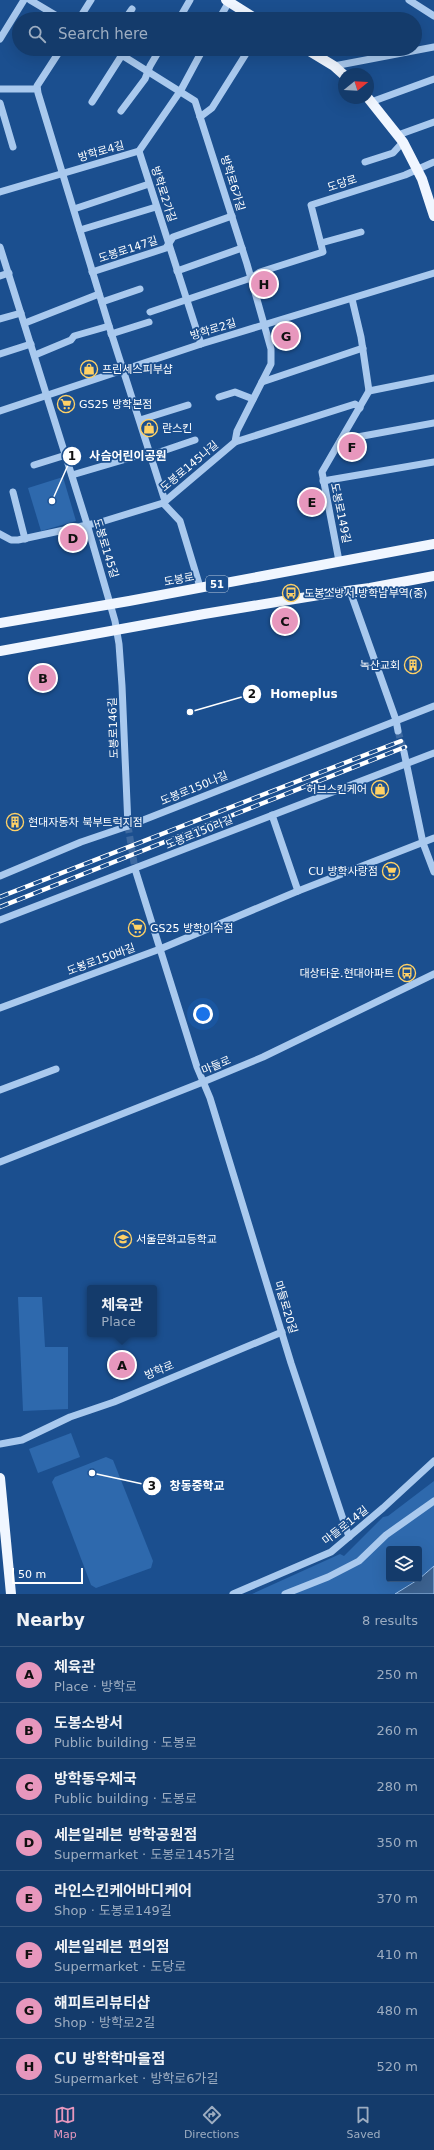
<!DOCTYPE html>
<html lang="en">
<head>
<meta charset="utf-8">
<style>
	body { margin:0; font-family:"DejaVu Sans","Noto Sans KR",sans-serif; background:#214673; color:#f1f3f6 }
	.controls { position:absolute; right:12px; bottom:12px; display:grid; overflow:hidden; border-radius:4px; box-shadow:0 4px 16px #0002 }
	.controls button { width:36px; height:36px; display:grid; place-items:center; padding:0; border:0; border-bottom:1px solid #33557e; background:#143b6b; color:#f1f3f6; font:20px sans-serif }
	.compass { position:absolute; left:338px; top:68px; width:36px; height:36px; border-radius:50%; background:#143b6b; box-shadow:0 4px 16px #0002; rotate:72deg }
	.scale { position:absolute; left:12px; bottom:10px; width:71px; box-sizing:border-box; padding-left:4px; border:2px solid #fff; border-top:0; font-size:11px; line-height:14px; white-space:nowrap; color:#fff; -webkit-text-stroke:3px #1b4f8f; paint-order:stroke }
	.you { position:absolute; left:203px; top:1014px; width:14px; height:14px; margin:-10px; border:3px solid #fff; border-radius:50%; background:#1a73e8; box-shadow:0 0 0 6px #1a73e833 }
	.badge { display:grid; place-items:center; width:26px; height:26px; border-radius:50%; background:#e797bd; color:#111; font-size:13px; font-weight:700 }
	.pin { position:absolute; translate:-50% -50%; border:2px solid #fff; box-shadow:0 1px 4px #0006 }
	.popup { position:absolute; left:87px; top:1285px; width:70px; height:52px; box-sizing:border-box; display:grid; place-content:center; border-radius:4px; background:#143b6b; filter:drop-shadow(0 1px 3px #0005); font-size:13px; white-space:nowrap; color:#9dadc1 }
	.popup b { font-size:15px; color:#f1f3f6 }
	.popup::after { content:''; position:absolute; left:50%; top:100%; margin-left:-8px; border:8px solid transparent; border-top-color:#143b6b }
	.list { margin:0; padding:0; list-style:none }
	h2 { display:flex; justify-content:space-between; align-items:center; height:52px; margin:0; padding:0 16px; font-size:17px }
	h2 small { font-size:13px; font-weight:400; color:#9dadc1 }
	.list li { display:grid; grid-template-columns:26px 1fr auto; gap:12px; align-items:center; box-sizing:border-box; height:56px; padding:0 16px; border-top:1px solid #33557e }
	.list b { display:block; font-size:15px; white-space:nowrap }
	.list p { margin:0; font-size:13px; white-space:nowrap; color:#9dadc1 }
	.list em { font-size:13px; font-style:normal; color:#9dadc1 }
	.icon { flex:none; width:22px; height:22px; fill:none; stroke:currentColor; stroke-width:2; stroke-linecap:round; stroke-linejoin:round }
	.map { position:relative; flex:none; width:434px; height:1594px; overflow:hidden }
	.search { position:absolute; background:#143b6b; box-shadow:0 4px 16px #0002; left:12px; right:12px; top:12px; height:44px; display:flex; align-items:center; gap:10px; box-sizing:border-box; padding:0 14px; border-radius:22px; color:#9dadc1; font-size:15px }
	.sheet { height:500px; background:#143b6b }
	nav { display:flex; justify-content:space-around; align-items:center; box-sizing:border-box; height:56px; border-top:1px solid #33557e; background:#143b6b; font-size:11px; color:#9dadc1 }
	nav a { display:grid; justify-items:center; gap:2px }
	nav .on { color:#e797bd }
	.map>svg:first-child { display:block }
	.green { fill:#2e69ad }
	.water { fill:#3c6290; stroke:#9cc4f0 }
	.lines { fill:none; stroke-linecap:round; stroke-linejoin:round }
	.minor-tunnel { stroke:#3d69a0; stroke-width:7; stroke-dasharray:7 3.5; stroke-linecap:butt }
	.minor { stroke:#a9c9ee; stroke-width:7 }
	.major { stroke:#f0f6ff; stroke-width:10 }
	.rail-casing { stroke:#fff; stroke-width:4.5 }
	.rail { stroke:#1b4f8f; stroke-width:3; stroke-dasharray:9; stroke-linecap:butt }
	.labels { text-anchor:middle; stroke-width:3.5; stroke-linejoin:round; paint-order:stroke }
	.shield { fill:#1b4f8f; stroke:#bbcadd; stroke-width:1 }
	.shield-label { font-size:10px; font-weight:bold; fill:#fff }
	.street-label { font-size:11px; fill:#fff; stroke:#1b4f8f }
	.poi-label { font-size:11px; fill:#fff; stroke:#1b4f8f; text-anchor:start }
	.leader { fill:none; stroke:#fff; stroke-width:1.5 }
	.callout-dot { fill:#fff; stroke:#1b4f8f; stroke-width:1.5 }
	.mark-label { font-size:12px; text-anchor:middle; font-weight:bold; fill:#111 }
	.callout-label { font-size:12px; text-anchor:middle; font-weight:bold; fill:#fff; stroke:#1b4f8f; stroke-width:3.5; stroke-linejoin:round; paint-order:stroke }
</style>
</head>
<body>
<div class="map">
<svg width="434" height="1594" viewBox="0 0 434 1594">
	<rect width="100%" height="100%" fill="#1b4f8f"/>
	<g class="green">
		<path d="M63,477L76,521L41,531L28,488Z"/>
		<path d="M18,1297H42L45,1347H68V1409L23,1411Z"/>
		<path d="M71,1433L80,1457L38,1473L29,1449Z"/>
		<path d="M106,1457L113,1460L153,1561L151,1568L96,1588L91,1585L52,1482L55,1477Z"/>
		<path d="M434,1481V1566L419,1578V1549H389V1579H417L395,1594H252L340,1554L344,1556L383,1517L388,1516Z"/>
	</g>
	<path class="water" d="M434,1566V1594H395L419,1579Z"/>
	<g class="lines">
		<g class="minor-tunnel">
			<path d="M398,731L404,752"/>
			<path d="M128,826L135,869"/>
		</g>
		<g class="minor">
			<path d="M30,0L62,19"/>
			<path d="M409,0L434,16"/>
			<path d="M79,19L91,0"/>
			<path d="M125,19L132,9"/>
			<path d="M179,19L190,0"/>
			<path d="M219,19L230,0"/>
			<path d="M0,39L24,0"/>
			<path d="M61,49L37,86L38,93L109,326L165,501"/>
			<path d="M334,66L434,47"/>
			<path d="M0,89H37"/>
			<path d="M92,102L122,55"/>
			<path d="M371,102L434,79"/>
			<path d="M0,103L13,147"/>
			<path d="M121,111L145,79L150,66L160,49"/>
			<path d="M200,117L212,108L249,49"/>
			<path d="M398,135L434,122"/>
			<path d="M139,151L201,344"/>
			<path d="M365,162L393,153L403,142"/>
			<path d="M0,192L139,151L181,90L203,49"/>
			<path d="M74,209L149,184"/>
			<path d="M80,230L156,207"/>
			<path d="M321,243L361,232"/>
			<path d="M0,247L87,524L115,621L119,644L122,686L128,826"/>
			<path d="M177,271L242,248"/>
			<path d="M92,272L166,248L173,237L232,216"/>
			<path d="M0,276L9,273"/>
			<path d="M102,302L140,289"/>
			<path d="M150,312L251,278L260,272L323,252L311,205L405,175L434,162"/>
			<path d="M0,319L21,313"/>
			<path d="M25,323L99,294"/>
			<path d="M111,334L149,322"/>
			<path d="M0,354L31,344"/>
			<path d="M35,355L71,340L74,336L109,326"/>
			<path d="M262,382L363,348"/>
			<path d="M369,391L434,378"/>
			<path d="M219,397L235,392L253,399"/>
			<path d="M0,411L201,344L434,273"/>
			<path d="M140,420L188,405"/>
			<path d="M341,440L434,423"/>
			<path d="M235,442L355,404L360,408"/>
			<path d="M151,455L195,440"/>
			<path d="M34,465L66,455"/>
			<path d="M72,475L150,452"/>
			<path d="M323,481L434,462"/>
			<path d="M13,492L25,539"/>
			<path d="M163,503L180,521L200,587"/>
			<path d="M0,534L11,540H18L101,522L163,503L235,442L237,431L271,364V349L247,264L195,101L112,49"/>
			<path d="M339,561L322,472L369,391L361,337L352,299"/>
			<path d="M350,591L396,720L398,731"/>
			<path d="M404,752L423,843L434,872"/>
			<path d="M272,815L298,891"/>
			<path d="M135,869L197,1067L210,1098L291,1363L349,1537"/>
			<path d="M0,876L81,842L128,826L434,706"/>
			<path d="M0,920L434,753"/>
			<path d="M0,1008L160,949L298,891L434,838"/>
			<path d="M0,1090L56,1069"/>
			<path d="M0,1162L203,1082L263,1057L434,974"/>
			<path d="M0,1444L22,1440L70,1417L114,1402L282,1332"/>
			<path d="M233,1594L331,1552L383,1508L434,1461"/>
			<path d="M285,1594L328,1577L359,1561L386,1535L434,1501"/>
		</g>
		<g class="major">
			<path d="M226,0L256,19"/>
			<path d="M306,49L334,66L344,75"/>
			<path d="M368,98L403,142L422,179L434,216"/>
			<path d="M0,623L129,601L434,544"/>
			<path d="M0,651L204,614L325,594L370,588L434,576"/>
			<path d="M0,1478L11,1594"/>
		</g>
		<g class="rail-casing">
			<g id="rail">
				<path d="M0,897L401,741"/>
				<path d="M0,907L405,747"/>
			</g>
		</g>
		<use href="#rail" class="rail"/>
	</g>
	<defs>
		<g id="shop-ring" transform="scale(0.9)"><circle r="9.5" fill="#1b4f8f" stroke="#ffd166" stroke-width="1.5"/><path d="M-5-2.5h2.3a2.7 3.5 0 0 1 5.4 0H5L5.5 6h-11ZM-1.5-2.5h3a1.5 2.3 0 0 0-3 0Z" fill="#ffd166"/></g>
		<g id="supermarket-ring" transform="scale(0.9)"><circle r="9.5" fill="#1b4f8f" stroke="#ffd166" stroke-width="1.5"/><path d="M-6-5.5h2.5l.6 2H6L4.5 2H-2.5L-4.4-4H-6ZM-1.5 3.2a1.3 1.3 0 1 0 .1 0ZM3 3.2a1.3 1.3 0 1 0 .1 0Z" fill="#ffd166"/></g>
		<g id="bus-ring" transform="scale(0.9)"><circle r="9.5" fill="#1b4f8f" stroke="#ffd166" stroke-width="1.5"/><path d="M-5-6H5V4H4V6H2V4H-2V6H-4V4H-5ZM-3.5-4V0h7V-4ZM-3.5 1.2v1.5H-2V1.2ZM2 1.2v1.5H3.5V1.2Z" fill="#ffd166"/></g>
		<g id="building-ring" transform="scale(0.9)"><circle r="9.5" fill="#1b4f8f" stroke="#ffd166" stroke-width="1.5"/><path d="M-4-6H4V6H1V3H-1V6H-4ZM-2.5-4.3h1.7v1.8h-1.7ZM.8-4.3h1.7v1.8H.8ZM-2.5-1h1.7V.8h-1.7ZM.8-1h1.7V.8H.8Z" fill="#ffd166"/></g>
		<g id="school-ring" transform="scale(0.9)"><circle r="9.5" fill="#1b4f8f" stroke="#ffd166" stroke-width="1.5"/><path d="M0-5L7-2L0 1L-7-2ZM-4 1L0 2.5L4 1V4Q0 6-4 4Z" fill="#ffd166"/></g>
	</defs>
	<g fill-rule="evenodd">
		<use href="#shop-ring" x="89" y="369"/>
		<use href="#supermarket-ring" x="66" y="404"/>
		<use href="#shop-ring" x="149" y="428"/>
		<use href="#bus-ring" x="291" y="593"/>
		<use href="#building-ring" x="413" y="665"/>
		<use href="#shop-ring" x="380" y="789"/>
		<use href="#building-ring" x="15" y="822"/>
		<use href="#supermarket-ring" x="391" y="871"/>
		<use href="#supermarket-ring" x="137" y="928"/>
		<use href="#bus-ring" x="407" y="973"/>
		<use href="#school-ring" x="123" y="1239"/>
	</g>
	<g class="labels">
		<rect class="shield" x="206" y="576" width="22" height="16" rx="3"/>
		<g class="shield-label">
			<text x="217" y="588">51</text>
		</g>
		<g class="street-label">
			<text transform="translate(101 151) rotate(-16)" y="4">방학로4길</text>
			<text transform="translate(233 183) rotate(73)" y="4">방학로6가길</text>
			<text transform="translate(342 183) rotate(-18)" y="4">도당로</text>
			<text transform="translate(164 194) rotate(72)" y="4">방학로2가길</text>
			<text transform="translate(128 249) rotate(-18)" y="4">도봉로147길</text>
			<text transform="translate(213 329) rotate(-17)" y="4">방학로2길</text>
			<text transform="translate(189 466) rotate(-40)" y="4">도봉로145나길</text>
			<text transform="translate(341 513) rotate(78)" y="4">도봉로149길</text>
			<text transform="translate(106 548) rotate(73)" y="4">도봉로145길</text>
			<text transform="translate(179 579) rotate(-11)" y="4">도봉로</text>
			<text transform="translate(113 728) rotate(-92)" y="4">도봉로146길</text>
			<text transform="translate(194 788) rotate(-22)" y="4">도봉로150나길</text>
			<text transform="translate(199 832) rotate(-22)" y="4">도봉로150라길</text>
			<text transform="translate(101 959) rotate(-20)" y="4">도봉로150바길</text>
			<text transform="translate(216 1065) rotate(-23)" y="4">마들로</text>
			<text transform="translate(286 1307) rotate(73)" y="4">마들로20길</text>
			<text transform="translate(159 1370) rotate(-22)" y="4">방학로</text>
			<text transform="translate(345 1525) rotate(-38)" y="4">마들로14길</text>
		</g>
		<g class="poi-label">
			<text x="102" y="373">프린세스피부샵</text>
			<text x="79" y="408">GS25 방학본점</text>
			<text x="162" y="432">란스킨</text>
			<text x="304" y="597">도봉소방서.방학남부역(중)</text>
			<text x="400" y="669" text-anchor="end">녹산교회</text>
			<text x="367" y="793" text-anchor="end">허브스킨케어</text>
			<text x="28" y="826">현대자동차 북부트럭지점</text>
			<text x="378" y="875" text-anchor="end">CU 방학사랑점</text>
			<text x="150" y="932">GS25 방학이수점</text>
			<text x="394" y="977" text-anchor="end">대상타운.현대아파트</text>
			<text x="136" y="1243">서울문화고등학교</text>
		</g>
	</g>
	<path class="leader" d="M52 501L72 456M190 712L252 694M92 1473L152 1486"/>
	<g class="callout-dot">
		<circle cx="52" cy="501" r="4"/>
		<circle cx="190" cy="712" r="4"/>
		<circle cx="92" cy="1473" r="4"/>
		<circle cx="72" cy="456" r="10"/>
		<circle cx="252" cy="694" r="10"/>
		<circle cx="152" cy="1486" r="10"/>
	</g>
	<g class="mark-label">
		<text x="72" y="460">1</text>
		<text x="252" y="698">2</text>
		<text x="152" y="1490">3</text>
	</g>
	<g class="callout-label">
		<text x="128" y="460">사슴어린이공원</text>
		<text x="304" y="698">Homeplus</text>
		<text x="197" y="1490">창동중학교</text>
	</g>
</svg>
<div class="controls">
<button><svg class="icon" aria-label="layers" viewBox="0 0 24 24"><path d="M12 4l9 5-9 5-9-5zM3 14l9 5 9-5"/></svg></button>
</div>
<svg class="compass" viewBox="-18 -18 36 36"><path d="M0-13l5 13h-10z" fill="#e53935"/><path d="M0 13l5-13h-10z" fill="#9dadc1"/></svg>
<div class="scale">50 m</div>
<div class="you"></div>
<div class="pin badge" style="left:122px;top:1365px">A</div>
<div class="popup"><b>체육관</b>Place</div>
<div class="pin badge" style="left:43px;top:678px">B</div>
<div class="pin badge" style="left:285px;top:621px">C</div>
<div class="pin badge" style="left:73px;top:538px">D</div>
<div class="pin badge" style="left:312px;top:502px">E</div>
<div class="pin badge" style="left:352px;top:447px">F</div>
<div class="pin badge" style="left:286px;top:336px">G</div>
<div class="pin badge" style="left:264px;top:284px">H</div>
<div class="search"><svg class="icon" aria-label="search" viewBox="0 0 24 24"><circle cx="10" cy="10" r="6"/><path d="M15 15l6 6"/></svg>Search here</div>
</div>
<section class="sheet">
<h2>Nearby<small>8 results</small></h2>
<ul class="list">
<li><span class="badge">A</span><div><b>체육관</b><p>Place · 방학로</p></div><em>250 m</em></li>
<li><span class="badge">B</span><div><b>도봉소방서</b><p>Public building · 도봉로</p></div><em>260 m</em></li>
<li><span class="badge">C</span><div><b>방학동우체국</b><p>Public building · 도봉로</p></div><em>280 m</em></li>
<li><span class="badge">D</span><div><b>세븐일레븐 방학공원점</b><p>Supermarket · 도봉로145가길</p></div><em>350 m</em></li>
<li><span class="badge">E</span><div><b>라인스킨케어바디케어</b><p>Shop · 도봉로149길</p></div><em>370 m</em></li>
<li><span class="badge">F</span><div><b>세븐일레븐 편의점</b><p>Supermarket · 도당로</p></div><em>410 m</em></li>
<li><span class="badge">G</span><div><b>해피트리뷰티샵</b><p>Shop · 방학로2길</p></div><em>480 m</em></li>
<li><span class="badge">H</span><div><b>CU 방학학마을점</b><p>Supermarket · 방학로6가길</p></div><em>520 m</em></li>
</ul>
</section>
<nav>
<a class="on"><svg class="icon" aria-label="map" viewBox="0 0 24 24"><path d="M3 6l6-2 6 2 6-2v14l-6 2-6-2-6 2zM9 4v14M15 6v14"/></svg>Map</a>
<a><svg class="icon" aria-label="directions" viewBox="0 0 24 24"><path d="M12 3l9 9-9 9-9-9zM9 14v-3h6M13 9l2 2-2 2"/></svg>Directions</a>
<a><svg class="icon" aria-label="saved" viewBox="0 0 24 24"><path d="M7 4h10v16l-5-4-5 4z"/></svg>Saved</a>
</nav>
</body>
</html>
